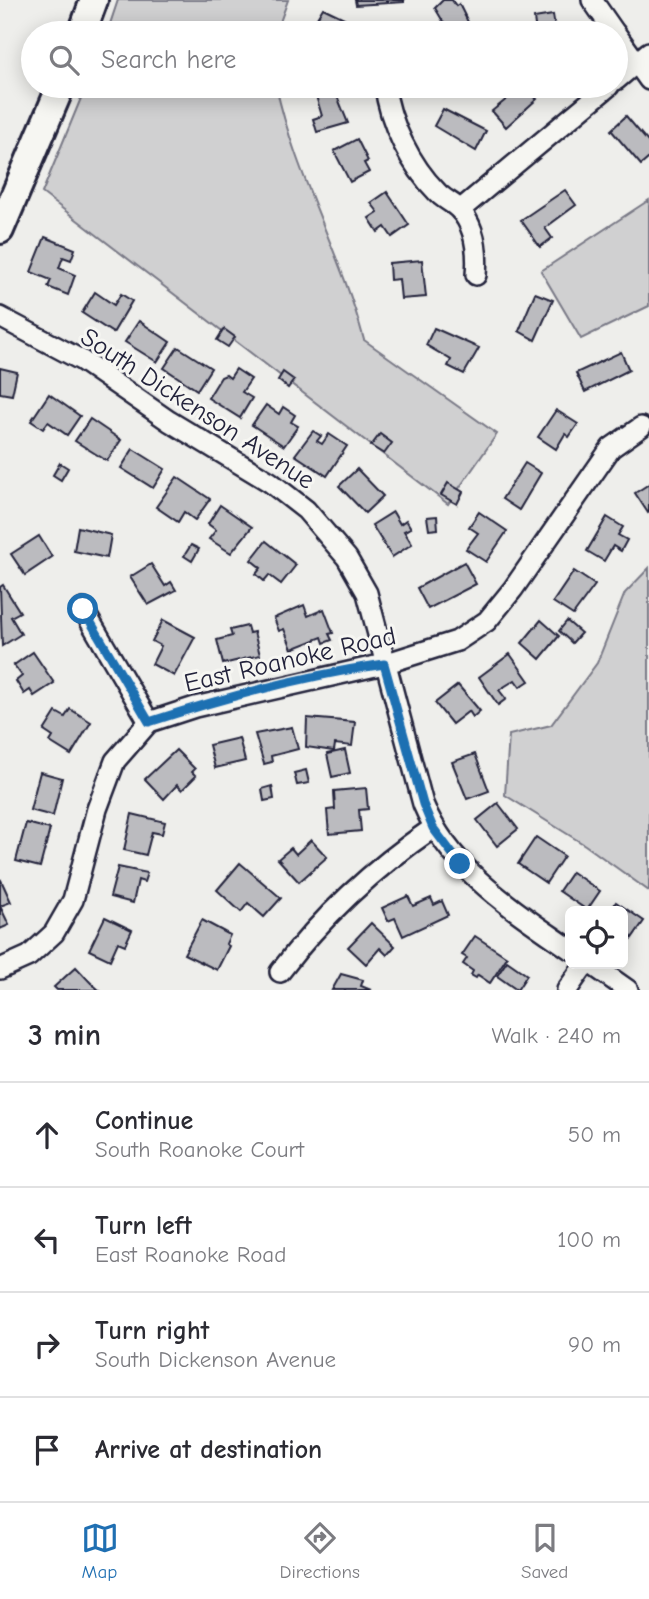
<!DOCTYPE html>
<html lang="en">
<head>
<meta charset="utf-8">
<style>
	body { margin:0; font-family:"Comic Neue",sans-serif; background:#f7f7f7; color:#2b2b33 }
	.controls { position:absolute; right:21px; bottom:21px; display:grid; overflow:hidden; border-radius:10px; box-shadow:0 4px 18px #0003 }
	.controls button { width:63px; height:63px; display:grid; place-items:center; padding:0; border:0; border-bottom:2px solid #e1e1e2; background:#fff; color:#2b2b33; font:35px sans-serif }
	.stop { position:absolute; width:21px; height:21px; margin:-16px; border:5px solid #1f6fb2; border-radius:50%; background:#fff }
	.stop.end { background:#1f6fb2; border-color:#fff; box-shadow:0 2px 7px #0008 }
	.list { margin:0; padding:0; list-style:none }
	h2 { display:flex; justify-content:space-between; align-items:center; height:91px; margin:0; padding:0 28px; font-size:30px }
	h2 small { font-size:23px; font-weight:400; color:#7c7c81 }
	.list li { display:grid; grid-template-columns:46px 1fr auto; gap:21px; align-items:center; box-sizing:border-box; height:105px; padding:0 28px; border-top:2px solid #e1e1e2 }
	.list b { display:block; font-size:26px; white-space:nowrap }
	.list p { margin:0; font-size:23px; white-space:nowrap; color:#7c7c81 }
	.list em { font-size:23px; font-style:normal; color:#7c7c81 }
	.icon { flex:none; width:38px; height:38px; fill:none; stroke:currentColor; stroke-width:2; stroke-linecap:round; stroke-linejoin:round }
	.map { position:relative; flex:none; width:649px; height:990px; overflow:hidden }
	.search { position:absolute; background:#fff; box-shadow:0 4px 18px #0003; left:21px; right:21px; top:21px; height:77px; display:flex; align-items:center; gap:18px; box-sizing:border-box; padding:0 24px; border-radius:38px; color:#7c7c81; font-size:26px }
	.sheet { height:511px; background:#fff }
	nav { display:flex; justify-content:space-around; align-items:center; box-sizing:border-box; height:98px; border-top:2px solid #e1e1e2; background:#fff; font-size:19px; color:#7c7c81 }
	nav a { display:grid; justify-items:center; gap:4px }
	nav .on { color:#1f6fb2 }
	.map>svg:first-child { display:block }
	.green { fill:#d0d0d1; stroke:#797986; stroke-width:2 }
	.building { fill:#bbbbbf; stroke:#22223b; stroke-width:2 }
	.lines { fill:none; stroke-linecap:round; stroke-linejoin:round }
	.minor-casing { stroke:#22223b; stroke-width:24 }
	.secondary-casing { stroke:#22223b; stroke-width:32 }
	.minor { stroke:#f6f6f2; stroke-width:19 }
	.secondary { stroke:#f6f6f2; stroke-width:26 }
	.route { stroke:#1f6fb2; stroke-width:9 }
	.labels { text-anchor:middle; stroke-width:6; stroke-linejoin:round; paint-order:stroke }
	.street-label { font-size:26px; fill:#22223b; stroke:#f6f6f2 }
</style>
</head>
<body>
<div class="map">
<svg width="649" height="990" viewBox="0 0 649 990">
	<rect width="100%" height="100%" fill="#eeeeeb"/>
	<filter id="ink" filterUnits="userSpaceOnUse"><feTurbulence type="fractalNoise" baseFrequency=".0143" numOctaves="2"/><feDisplacementMap in="SourceGraphic" scale="14" xChannelSelector="R" yChannelSelector="G"/><feConvolveMatrix kernelMatrix="1 2 1 2 8 2 1 2 1" color-interpolation-filters="sRGB"/></filter>
	<g filter="url(#ink)">
		<g class="green">
			<path d="M118,0H288L276,33H107Z"/>
			<path d="M86,86H276C295,174 341,253 364,340L497,434L448,504L42,193Z"/>
			<path d="M649,200V306L581,339L541,271Z"/>
			<path d="M649,568V891L585,845L505,795L509,735L551,725L597,663L625,593Z"/>
		</g>
		<g class="building">
			<path d="M355,0H404V2L356,5Z"/>
			<path d="M443,0H452L456,6L459,4L473,32L450,33L435,8Z"/>
			<path d="M323,8L344,18L334,33H309L321,20L317,18Z"/>
			<path d="M553,15L556,33H536L534,18Z"/>
			<path d="M313,86H333L348,123L317,132L313,119L322,116Z"/>
			<path d="M523,86L537,99L506,127L492,111Z"/>
			<path d="M443,109L486,131L476,151L434,126Z"/>
			<path d="M626,116L649,143V158L641,165L611,130Z"/>
			<path d="M357,139L368,161L364,163L369,172L350,182L334,151Z"/>
			<path d="M565,190L576,205L545,228L552,238L540,247L521,220Z"/>
			<path d="M387,192L409,225L392,237L385,227L378,232L369,218L378,212L371,203Z"/>
			<path d="M45,237L75,249L71,260L63,257L59,268L75,275L68,295L48,287L51,280L31,272Z"/>
			<path d="M422,260L426,297L401,299L399,279L390,280L389,263Z"/>
			<path d="M95,292L114,305L121,294L132,301L113,333L82,313Z"/>
			<path d="M535,293L553,300L535,340L519,331Z"/>
			<path d="M139,321L170,342L157,362L125,342Z"/>
			<path d="M434,328L479,348L464,374L448,366L451,360L426,345Z"/>
			<path d="M224,329L235,337L228,347L217,340Z"/>
			<path d="M178,347L211,368L197,390L164,368Z"/>
			<path d="M621,352L629,370L585,392L576,373Z"/>
			<path d="M0,368L17,372L12,395L0,393Z"/>
			<path d="M236,369L251,379L242,392L252,398L240,418L208,398L221,377L226,375L230,378Z"/>
			<path d="M283,372L294,380L288,388L278,380Z"/>
			<path d="M49,394L80,416L67,435L48,422L43,429L31,421Z"/>
			<path d="M266,405L279,414L283,407L295,415L291,422L298,426L284,446L252,425Z"/>
			<path d="M556,410L578,424L569,437L565,434L556,449L538,437Z"/>
			<path d="M90,419L121,440L107,461L75,441Z"/>
			<path d="M313,431L321,436L317,441L322,444L329,434L347,446L327,476L295,455Z"/>
			<path d="M380,434L392,443L384,454L371,446Z"/>
			<path d="M133,449L165,469L153,488L121,468Z"/>
			<path d="M60,463L68,468L61,480L53,475Z"/>
			<path d="M525,463L541,473L519,510L502,499Z"/>
			<path d="M357,469L383,496L365,513L339,486Z"/>
			<path d="M177,477L210,499L195,520L184,512L178,522L156,507Z"/>
			<path d="M448,483L463,492L457,504L441,495Z"/>
			<path d="M649,484V512L648,513L635,493Z"/>
			<path d="M220,505L252,527L231,553L209,539L216,530L208,524Z"/>
			<path d="M393,512L400,524L406,520L411,528L404,531L412,544L392,557L372,525Z"/>
			<path d="M479,512L507,531L486,562L466,549L478,533L469,527Z"/>
			<path d="M437,516L438,529L429,530L427,517Z"/>
			<path d="M607,517L623,527L618,535L627,540L621,551L613,546L604,561L587,551Z"/>
			<path d="M78,527L111,535L107,558L74,551Z"/>
			<path d="M39,536L52,557L25,575L11,554Z"/>
			<path d="M266,541L296,565L281,584L269,575L264,581L256,574L261,568L251,560Z"/>
			<path d="M191,545L199,549L192,561L184,556Z"/>
			<path d="M464,562L476,584L428,609L417,588Z"/>
			<path d="M151,564L165,586L171,582L176,590L148,605L130,577Z"/>
			<path d="M574,571L595,585L573,615L553,602Z"/>
			<path d="M3,585L20,612L11,617L21,634L2,646L0,587Z"/>
			<path d="M304,605L308,616L324,609L333,633L329,634L332,640L324,643L322,637L292,649L284,629L279,631L274,618Z"/>
			<path d="M163,620L195,637L174,676L152,664L161,646L152,641Z"/>
			<path d="M541,620L559,636L540,659L522,643Z"/>
			<path d="M567,621L581,633L572,643L559,631Z"/>
			<path d="M247,626L249,633L254,632L260,655L223,664L217,640L232,636L230,630Z"/>
			<path d="M33,652L54,683L34,696L30,690L24,694L16,681L22,676L14,665Z"/>
			<path d="M510,654L529,681L520,687L515,680L499,690L506,699L498,705L479,677Z"/>
			<path d="M458,685L480,711L473,717L469,711L452,724L435,703Z"/>
			<path d="M70,709L91,722L71,755L50,742L53,737L44,731L56,712L65,717Z"/>
			<path d="M307,718L355,722L352,746L335,744L334,751L306,747Z"/>
			<path d="M292,727L298,749L271,756L272,762L264,764L255,734Z"/>
			<path d="M239,738L245,761L215,768L209,745Z"/>
			<path d="M176,750L195,769L192,772L196,776L182,790L177,785L164,799L145,779Z"/>
			<path d="M345,750L350,773L332,777L327,754Z"/>
			<path d="M475,754L489,791L467,799L452,762Z"/>
			<path d="M306,770L309,783L297,785L294,773Z"/>
			<path d="M40,772L62,778L53,816L30,810Z"/>
			<path d="M272,786L274,799L264,801L262,789Z"/>
			<path d="M366,788L368,809L359,810L361,831L329,834L327,810L335,809L334,791Z"/>
			<path d="M498,803L518,829L497,846L477,820Z"/>
			<path d="M132,814L165,822L162,834L152,832L146,855L124,850Z"/>
			<path d="M26,823L50,829L40,867L16,861Z"/>
			<path d="M536,837L564,856L546,883L518,864Z"/>
			<path d="M311,840L327,857L299,882L278,859L291,848L296,854Z"/>
			<path d="M240,863L281,898L264,917L248,903L241,912L217,890Z"/>
			<path d="M118,867L147,873L144,882L138,880L133,903L110,897Z"/>
			<path d="M572,872L600,891L587,910L559,891Z"/>
			<path d="M1,880L11,902L0,906L9,925L0,929V881Z"/>
			<path d="M408,896L413,906L431,898L434,905L442,901L448,915L403,936L395,918L388,921L382,908Z"/>
			<path d="M616,902L644,921L630,941L623,936V911H610Z"/>
			<path d="M105,917L132,930L125,945L118,942L110,960L89,950Z"/>
			<path d="M202,920L230,935L226,944L229,946L217,970L184,954Z"/>
			<path d="M371,923L395,946L387,955L380,948L366,964L348,947Z"/>
			<path d="M475,936L507,957L490,983L478,975L476,978L471,975L473,971L463,964L467,958L462,955Z"/>
			<path d="M507,961L527,975L517,990L497,976Z"/>
			<path d="M76,967L90,982L99,990H57L54,987Z"/>
			<path d="M341,974L363,980L361,986L371,990H332Z"/>
		</g>
		<g class="lines">
			<g class="minor-casing">
				<g id="minor">
					<path d="M592,0L615,33"/>
					<path d="M616,34L649,80"/>
					<path d="M616,80L649,52"/>
					<path d="M385,86C389,122 411,166 437,192C443,199 452,202 459,209C476,227 478,252 476,275"/>
					<path d="M460,210L609,86"/>
					<path d="M0,317L81,360L169,421L270,482L306,510L347,558L367,593L423,804C451,871 513,909 570,949"/>
					<path d="M83,609L149,722"/>
					<path d="M591,964L628,990"/>
					<path d="M0,969L29,956L54,933L73,900L97,809L115,761L149,722L195,707L384,664L457,641L487,621L513,589L611,448L641,427"/>
					<path d="M280,972C324,914 373,869 433,828"/>
					<path d="M567,990L585,964"/>
				</g>
			</g>
			<g class="secondary-casing">
				<g id="secondary">
					<path d="M82,33L94,0"/>
					<path d="M0,230L61,86"/>
				</g>
			</g>
			<use href="#minor" class="minor"/>
			<use href="#secondary" class="secondary"/>
		</g>
	</g>
	<g class="lines" filter="url(#ink)">
		<path class="route" d="M83,609L149,722C222,698 308,675 384,664L423,804L433,828L460,864"/>
	</g>
	<g class="labels">
		<g class="street-label">
			<text transform="translate(198 408) rotate(33)" y="9">South Dickenson Avenue</text>
			<text transform="translate(290 659) rotate(-13)" y="9">East Roanoke Road</text>
		</g>
	</g>
</svg>
<div class="controls">
<button><svg class="icon" aria-label="locate" viewBox="0 0 24 24"><circle cx="12" cy="12" r="6"/><path d="M12 2v4M12 18v4M2 12h4M18 12h4"/></svg></button>
</div>
<div class="stop" style="left:83px;top:609px"></div>
<div class="stop end" style="left:460px;top:864px"></div>
<div class="search"><svg class="icon" aria-label="search" viewBox="0 0 24 24"><circle cx="10" cy="10" r="6"/><path d="M15 15l6 6"/></svg>Search here</div>
</div>
<section class="sheet">
<h2>3 min<small>Walk · 240 m</small></h2>
<ul class="list">
<li><svg class="icon" aria-label="ahead" viewBox="0 0 24 24"><path d="M12 20V5M6 11l6-6 6 6"/></svg><div><b>Continue</b><p>South Roanoke Court</p></div><em>50 m</em></li>
<li><svg class="icon" aria-label="left" viewBox="0 0 24 24"><path d="M17 20v-9H6M10 6l-5 5 5 5"/></svg><div><b>Turn left</b><p>East Roanoke Road</p></div><em>100 m</em></li>
<li><svg class="icon" aria-label="right" viewBox="0 0 24 24"><path d="M7 20v-9h11M14 6l5 5-5 5"/></svg><div><b>Turn right</b><p>South Dickenson Avenue</p></div><em>90 m</em></li>
<li><svg class="icon" aria-label="arrive" viewBox="0 0 24 24"><path d="M6 21V4h12l-3 4 3 4H6"/></svg><div><b>Arrive at destination</b></div></li>
</ul>
</section>
<nav>
<a class="on"><svg class="icon" aria-label="map" viewBox="0 0 24 24"><path d="M3 6l6-2 6 2 6-2v14l-6 2-6-2-6 2zM9 4v14M15 6v14"/></svg>Map</a>
<a><svg class="icon" aria-label="directions" viewBox="0 0 24 24"><path d="M12 3l9 9-9 9-9-9zM9 14v-3h6M13 9l2 2-2 2"/></svg>Directions</a>
<a><svg class="icon" aria-label="saved" viewBox="0 0 24 24"><path d="M7 4h10v16l-5-4-5 4z"/></svg>Saved</a>
</nav>
</body>
</html>
